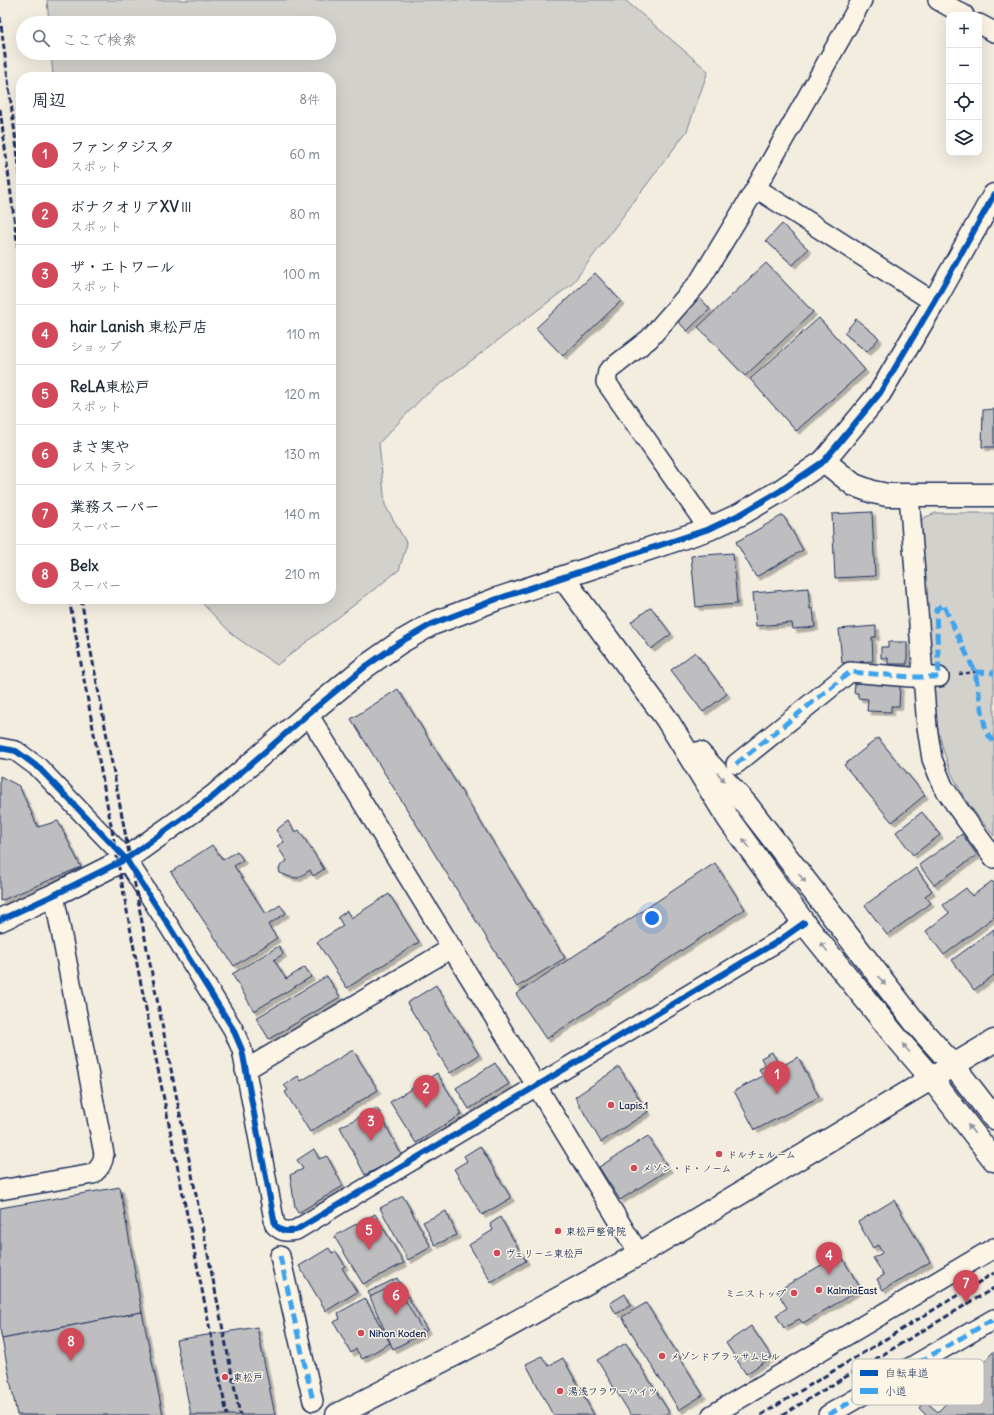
<!DOCTYPE html>
<html lang="ja">
<head>
<meta charset="utf-8">
<style>
	body { margin:0; font-family:Delius,"Klee One",sans-serif; background:#f6f6f7; color:#1f2937 }
	.controls { position:absolute; right:12px; top:12px; display:grid; overflow:hidden; border-radius:8px; box-shadow:0 4px 16px #0002 }
	.controls button { width:36px; height:36px; display:grid; place-items:center; padding:0; border:0; border-bottom:1px solid #e0e1e3; background:#fff; color:#1f2937; font:20px sans-serif }
	.you { position:absolute; left:652px; top:918px; width:14px; height:14px; margin:-10px; border:3px solid #fff; border-radius:50%; background:#1a73e8; box-shadow:0 0 0 6px #1a73e833 }
	.badge { display:grid; place-items:center; width:26px; height:26px; border-radius:50%; background:#d1495b; color:#fff; font-size:13px; font-weight:700 }
	.pin { position:absolute; translate:-50% -33px; filter:drop-shadow(0 1px 2px #0008) }
	.pin::after { content:''; position:absolute; top:21px; width:14px; height:12px; background:inherit; clip-path:polygon(0 0,100% 0,50% 100%) }
	.list { margin:0; padding:0; list-style:none }
	h2 { display:flex; justify-content:space-between; align-items:center; height:52px; margin:0; padding:0 16px; font-size:17px }
	h2 small { font-size:13px; font-weight:400; color:#747a83 }
	.list li { display:grid; grid-template-columns:26px 1fr auto; gap:12px; align-items:center; box-sizing:border-box; height:60px; padding:0 16px; border-top:1px solid #e0e1e3 }
	.list b { display:block; font-size:15px; white-space:nowrap }
	.list p { margin:0; font-size:13px; white-space:nowrap; color:#747a83 }
	.list em { font-size:13px; font-style:normal; color:#747a83 }
	.icon { flex:none; width:22px; height:22px; fill:none; stroke:currentColor; stroke-width:2; stroke-linecap:round; stroke-linejoin:round }
	.map { position:relative; flex:none; width:994px; height:1415px; overflow:hidden }
	.search { position:absolute; background:#fff; box-shadow:0 4px 16px #0002; left:16px; top:16px; width:320px; height:44px; display:flex; align-items:center; gap:10px; box-sizing:border-box; padding:0 14px; border-radius:22px; color:#747a83; font-size:15px }
	.panel { position:absolute; background:#fff; box-shadow:0 4px 16px #0002; left:16px; top:72px; width:320px; height:532px; border-radius:16px }
	.map>svg:first-child { display:block }
	.green { fill:#d3d1cc; stroke:#778095 }
	.building { fill:#bebec0; stroke:#1b2f5e; filter:url(#shadow) }
	.lines { fill:none; stroke-linecap:round; stroke-linejoin:round }
	.street-casing { stroke:#1b2f5e; stroke-width:22 }
	.secondary-casing { stroke:#1b2f5e; stroke-width:25 }
	.path { stroke:#1b2f5e; stroke-width:2.5; stroke-dasharray:4 3; stroke-linecap:butt }
	.street { stroke:#fcf5e5; stroke-width:19 }
	.secondary { stroke:#fcf5e5; stroke-width:22 }
	.rail { stroke:#1b2f5e; stroke-width:3; stroke-dasharray:6 3; stroke-linecap:butt }
	.quiet { stroke:#3da3ed; stroke-width:5; stroke-dasharray:10 5; stroke-linecap:butt }
	.cycleway-casing { stroke:#fcf5e5; stroke-width:8 }
	.cycleway { stroke:#0057b8; stroke-width:6 }
	.oneway { fill:#8c92a2 }
	.poi-dot { fill:#d1495b; stroke:#fcf5e5; stroke-width:1.5 }
	.labels { text-anchor:middle; stroke-width:3; stroke-linejoin:round; paint-order:stroke }
	.poi-label { font-size:10px; font-weight:bold; fill:#1b2f5e; stroke:#fcf5e5; text-anchor:start }
	.key { fill:#fcf5e5; stroke:#b8babc; stroke-width:1 }
	.key-label { font-size:11px; fill:#1b2f5e }
</style>
</head>
<body>
<div class="map">
<svg width="994" height="1415" viewBox="0 0 994 1415">
	<defs>
		<filter id="shadow"><feDropShadow dx="3.5" dy="3.5" stdDeviation="0" flood-color="#0004"/></filter>
	</defs>
	<rect width="100%" height="100%" fill="#f3ede0"/>
	<filter id="ink" filterUnits="userSpaceOnUse"><feTurbulence type="fractalNoise" baseFrequency=".025" numOctaves="2"/><feDisplacementMap in="SourceGraphic" scale="8" xChannelSelector="R" yChannelSelector="G"/><feConvolveMatrix kernelMatrix="1 2 1 2 8 2 1 2 1" color-interpolation-filters="sRGB"/></filter>
	<g filter="url(#ink)">
		<g class="green">
			<path d="M47,0H625L708,71L687,131L572,284L422,398L379,443L385,505L407,544L399,570L277,665L234,636L198,599H331V77H53L51,53H329V23H49Z"/>
			<path d="M936,513H994V836C981,820 966,803 957,784C947,766 942,746 937,726L920,524L923,518Z"/>
		</g>
		<g class="building">
			<path d="M782,224L808,249L793,265L766,241Z"/>
			<path d="M766,263L813,312L745,376L698,327Z"/>
			<path d="M595,273L621,301L563,356L536,328Z"/>
			<path d="M698,296L710,309L687,331L675,318Z"/>
			<path d="M819,318L865,370L796,431L750,379Z"/>
			<path d="M856,319L879,338L867,352L844,333Z"/>
			<path d="M994,409V447H982L983,410Z"/>
			<path d="M872,512L875,576L835,578L832,514Z"/>
			<path d="M783,515L803,550L756,577L736,542Z"/>
			<path d="M733,553L737,604L696,607L691,556Z"/>
			<path d="M808,588L810,609H813L815,627L793,629L792,623L756,626L753,593Z"/>
			<path d="M651,607L671,634L651,649L631,622Z"/>
			<path d="M876,626V637H872L873,661L842,663L839,629Z"/>
			<path d="M888,642H907V664H888V658H881V647H888Z"/>
			<path d="M695,652L727,694L703,712L671,670Z"/>
			<path d="M855,683L900,685L899,706H891V712L867,711L868,699L858,698V693H854Z"/>
			<path d="M398,689L565,958L517,987L351,719Z"/>
			<path d="M878,738L925,795L892,822L844,765Z"/>
			<path d="M0,776L19,786L38,827L58,821L81,867L0,901Z"/>
			<path d="M922,812L940,835L913,855L896,832Z"/>
			<path d="M288,821L295,832L299,830L324,869L313,876L310,870L298,878L290,877L280,873L279,869L281,865L287,861L277,846L284,842L276,830Z"/>
			<path d="M962,834L977,855L934,885L919,865Z"/>
			<path d="M212,845L223,860L237,851L243,860L234,866L266,914L280,905L286,913L268,925L277,938L234,966L171,872Z"/>
			<path d="M715,863L745,909L546,1039L516,994Z"/>
			<path d="M916,868L932,891L925,896L931,903L887,935L865,905Z"/>
			<path d="M992,881L994,883V917L944,955L926,931L949,913L943,905L966,888L972,896Z"/>
			<path d="M389,894L419,942L347,988L317,942L343,926L338,917L347,911L351,918Z"/>
			<path d="M994,929V975L974,990L952,960Z"/>
			<path d="M279,946L283,954L274,960L286,979L305,967L311,977L254,1011L232,974Z"/>
			<path d="M327,976L340,997L269,1039L256,1018Z"/>
			<path d="M436,985L479,1055L450,1073L407,1003Z"/>
			<path d="M353,1050L378,1090L310,1132L285,1092L288,1090L284,1085L298,1076L301,1081Z"/>
			<path d="M772,1052L780,1067L798,1057L819,1097L755,1130L734,1091L763,1076L759,1069L765,1066L761,1058Z"/>
			<path d="M495,1063L509,1084L469,1109L456,1088Z"/>
			<path d="M619,1067L648,1112L601,1142L575,1097Z"/>
			<path d="M437,1073L462,1114L416,1143L390,1102Z"/>
			<path d="M377,1108L402,1156L365,1175L340,1127Z"/>
			<path d="M648,1136L669,1169L620,1200L599,1167Z"/>
			<path d="M480,1146L511,1198L482,1215L454,1169L467,1161L464,1156Z"/>
			<path d="M314,1149L319,1159L327,1156L343,1186L298,1213L295,1207L290,1175L303,1169L297,1160Z"/>
			<path d="M120,1187L142,1312L2,1339L0,1329V1208Z"/>
			<path d="M403,1196L431,1247L408,1260L380,1208Z"/>
			<path d="M894,1200L930,1262L883,1290L877,1279L884,1275L873,1258L882,1253L878,1245L873,1248L858,1222Z"/>
			<path d="M446,1211L457,1235L435,1245L423,1222Z"/>
			<path d="M375,1214L404,1263L363,1284L334,1236Z"/>
			<path d="M500,1217L526,1261L491,1282L469,1245L493,1230L490,1224Z"/>
			<path d="M329,1248L332,1253L336,1251L345,1266L342,1268L357,1292L326,1311L299,1266Z"/>
			<path d="M840,1254L861,1289L803,1323L799,1319L784,1328L776,1315L787,1308L777,1291Z"/>
			<path d="M397,1278L427,1330L398,1346L368,1292Z"/>
			<path d="M396,1284L424,1333L393,1349L370,1297Z"/>
			<path d="M625,1294L631,1305L616,1314L610,1303Z"/>
			<path d="M365,1298L390,1343L362,1359L356,1349L351,1353L334,1322L340,1319L338,1313Z"/>
			<path d="M646,1303L703,1395L679,1410L622,1317Z"/>
			<path d="M142,1312L163,1415H17L2,1339Z"/>
			<path d="M751,1326L772,1357L746,1374L726,1343Z"/>
			<path d="M257,1327L275,1415H191L176,1340Z"/>
			<path d="M626,1343L669,1412L664,1415H631L597,1360Z"/>
			<path d="M994,1351V1415H926L919,1408L925,1401L938,1412Z"/>
			<path d="M542,1356L548,1366L563,1358L594,1415H553L526,1364Z"/>
		</g>
		<g class="lines">
			<g class="street-casing">
				<g id="street">
					<path d="M938,0L964,15"/>
					<path d="M979,24L994,32"/>
					<path d="M756,188L934,302"/>
					<path d="M909,495L927,727L932,759L943,786L959,810L994,858"/>
					<path d="M709,529L606,382L608,371L649,339L699,282L756,188L862,0"/>
					<path d="M308,714L536,1085L639,1254"/>
					<path d="M0,748L16,751L39,768L126,859L169,926L233,1029L242,1050L275,1225C282,1232 287,1232 296,1230L780,940L804,923"/>
					<path d="M736,764L850,672L910,677H939"/>
					<path d="M245,1070L452,948"/>
					<path d="M0,1190L93,1174C100,1168 103,1163 104,1154L54,895"/>
					<path d="M280,1256L313,1401"/>
					<path d="M712,1415L994,1248"/>
					<path d="M828,1415L994,1319"/>
				</g>
			</g>
			<g class="secondary-casing">
				<g id="secondary">
					<path d="M824,461L854,485L873,492L887,495H994"/>
					<path d="M563,578L666,718L729,820L804,923L896,1037L931,1078L994,1160"/>
					<path d="M699,753L746,804L917,1025L953,1065L994,1118"/>
					<path d="M0,920L54,895L126,859L214,796L308,714L365,667L399,643L432,624L497,599L709,529L741,514L780,491L824,461L880,393L934,302L994,195"/>
					<path d="M337,1415L487,1338L639,1254L994,1041"/>
				</g>
			</g>
			<path class="path" d="M959,674L975,672"/>
			<use href="#street" class="street"/>
			<use href="#secondary" class="secondary"/>
			<g class="rail">
				<path d="M0,17L21,181"/>
				<path d="M0,109L21,272"/>
				<path d="M69,599L135,954L227,1415"/>
				<path d="M81,599L148,954L240,1415"/>
				<path d="M761,1415L994,1273"/>
				<path d="M782,1415L994,1288"/>
			</g>
			<g class="quiet">
				<path d="M975,672L994,673"/>
				<path d="M736,764L850,672L910,677H939L936,610L943,604L975,672L986,732L994,742"/>
				<path d="M280,1256L313,1401"/>
				<path d="M828,1415L994,1319"/>
			</g>
			<g class="cycleway-casing">
				<g id="cycleway">
					<path d="M0,748L16,751L39,768L126,859L169,926L233,1029L242,1050L275,1225C282,1232 287,1232 296,1230L780,940L804,923"/>
					<path d="M0,920L54,895L126,859L214,796L308,714L365,667L399,643L432,624L497,599L709,529L741,514L780,491L824,461L880,393L934,302L994,195"/>
				</g>
			</g>
			<use href="#cycleway" class="cycleway"/>
		</g>
		<defs><path id="oneway-solid" d="M-6-.8H1V-3.2L6.5 0L1 3.2V.8H-6Z"/></defs>
		<g class="oneway">
			<use href="#oneway-solid" transform="translate(721 777) rotate(47)"/>
			<use href="#oneway-solid" transform="translate(746 843) rotate(-126)"/>
			<use href="#oneway-solid" transform="translate(802 878) rotate(52)"/>
			<use href="#oneway-solid" transform="translate(824 947) rotate(-129)"/>
			<use href="#oneway-solid" transform="translate(882 981) rotate(52)"/>
			<use href="#oneway-solid" transform="translate(906 1048) rotate(-131)"/>
			<use href="#oneway-solid" transform="translate(971 1129) rotate(-127)"/>
		</g>
	</g>
	<g class="poi-dot">
		<circle cx="611" cy="1105" r="4"/>
		<circle cx="719" cy="1154" r="4"/>
		<circle cx="634" cy="1168" r="4"/>
		<circle cx="558" cy="1231" r="4"/>
		<circle cx="497" cy="1253" r="4"/>
		<circle cx="819" cy="1290" r="4"/>
		<circle cx="794" cy="1293" r="4"/>
		<circle cx="361" cy="1333" r="4"/>
		<circle cx="662" cy="1356" r="4"/>
		<circle cx="225" cy="1377" r="4"/>
		<circle cx="560" cy="1391" r="4"/>
	</g>
	<g class="labels">
		<g class="poi-label">
			<text x="619" y="1109">Lapis.1</text>
			<text x="727" y="1158">ドルチェルーム</text>
			<text x="642" y="1172">メゾン・ド・ノーム</text>
			<text x="566" y="1235">東松戸整骨院</text>
			<text x="505" y="1257">ヴェリーニ東松戸</text>
			<text x="827" y="1294">KalmiaEast</text>
			<text x="786" y="1297" text-anchor="end">ミニストップ</text>
			<text x="369" y="1337">Nihon Koden</text>
			<text x="670" y="1360">メゾンドブラッサムヒル</text>
			<text x="233" y="1381">東松戸</text>
			<text x="568" y="1395">湯浅フラワーハイツ</text>
		</g>
	</g>
	<rect x="852" y="1359" width="132" height="46" rx="6" class="key"/>
	<rect x="860" y="1370" width="18" height="6" fill="#0057b8"/>
	<rect x="860" y="1388" width="18" height="6" fill="#3da3ed"/>
	<g class="key-label">
		<text x="885" y="1377">自転車道</text>
		<text x="885" y="1395">小道</text>
	</g>
</svg>
<div class="controls">
<button>+</button>
<button>−</button>
<button><svg class="icon" aria-label="locate" viewBox="0 0 24 24"><circle cx="12" cy="12" r="6"/><path d="M12 2v4M12 18v4M2 12h4M18 12h4"/></svg></button>
<button><svg class="icon" aria-label="layers" viewBox="0 0 24 24"><path d="M12 4l9 5-9 5-9-5zM3 14l9 5 9-5"/></svg></button>
</div>
<div class="you"></div>
<div class="pin badge" style="left:777px;top:1094px">1</div>
<div class="pin badge" style="left:426px;top:1108px">2</div>
<div class="pin badge" style="left:371px;top:1141px">3</div>
<div class="pin badge" style="left:829px;top:1275px">4</div>
<div class="pin badge" style="left:369px;top:1250px">5</div>
<div class="pin badge" style="left:396px;top:1315px">6</div>
<div class="pin badge" style="left:966px;top:1303px">7</div>
<div class="pin badge" style="left:71px;top:1361px">8</div>
<div class="search"><svg class="icon" aria-label="search" viewBox="0 0 24 24"><circle cx="10" cy="10" r="6"/><path d="M15 15l6 6"/></svg>ここで検索</div>
<section class="panel">
<h2>周辺<small>8件</small></h2>
<ul class="list">
<li><span class="badge">1</span><div><b>ファンタジスタ</b><p>スポット</p></div><em>60 m</em></li>
<li><span class="badge">2</span><div><b>ボナクオリアXVⅢ</b><p>スポット</p></div><em>80 m</em></li>
<li><span class="badge">3</span><div><b>ザ・エトワール</b><p>スポット</p></div><em>100 m</em></li>
<li><span class="badge">4</span><div><b>hair Lanish 東松戸店</b><p>ショップ</p></div><em>110 m</em></li>
<li><span class="badge">5</span><div><b>ReLA東松戸</b><p>スポット</p></div><em>120 m</em></li>
<li><span class="badge">6</span><div><b>まさ実や</b><p>レストラン</p></div><em>130 m</em></li>
<li><span class="badge">7</span><div><b>業務スーパー</b><p>スーパー</p></div><em>140 m</em></li>
<li><span class="badge">8</span><div><b>Belx</b><p>スーパー</p></div><em>210 m</em></li>
</ul>
</section>
</div>
</body>
</html>
